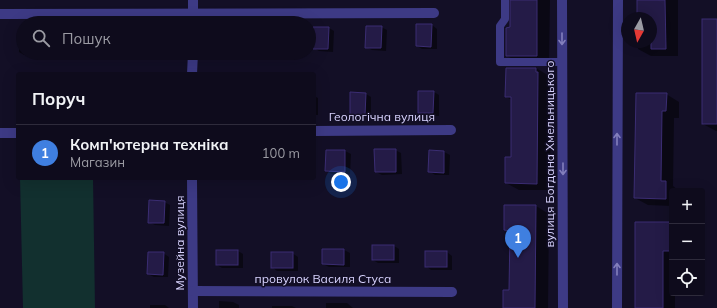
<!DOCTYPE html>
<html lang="uk">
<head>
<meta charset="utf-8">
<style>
	body { margin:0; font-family:Mulish,sans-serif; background:#171425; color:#f1f3f6 }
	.controls { position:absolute; right:12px; bottom:12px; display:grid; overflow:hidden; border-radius:4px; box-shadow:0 4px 16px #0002 }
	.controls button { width:36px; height:36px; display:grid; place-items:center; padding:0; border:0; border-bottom:1px solid #2e2b3b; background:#0e0b1c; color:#f1f3f6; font:20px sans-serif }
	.compass { position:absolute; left:621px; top:12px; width:36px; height:36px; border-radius:50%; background:#0e0b1c; box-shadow:0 4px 16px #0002; rotate:188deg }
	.you { position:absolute; left:341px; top:182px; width:14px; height:14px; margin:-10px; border:3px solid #fff; border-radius:50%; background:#1a73e8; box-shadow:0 0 0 6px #1a73e833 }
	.badge { display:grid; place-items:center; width:26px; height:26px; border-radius:50%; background:#7c3aed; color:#fff; font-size:13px; font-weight:700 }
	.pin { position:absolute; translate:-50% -33px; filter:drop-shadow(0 1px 2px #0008) }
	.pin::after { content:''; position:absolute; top:21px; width:14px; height:12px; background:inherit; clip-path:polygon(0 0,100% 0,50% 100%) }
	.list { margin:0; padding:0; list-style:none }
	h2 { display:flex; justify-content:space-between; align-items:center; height:52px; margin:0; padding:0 16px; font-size:17px }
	h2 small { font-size:13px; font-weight:400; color:#9b9ba3 }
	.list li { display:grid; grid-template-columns:26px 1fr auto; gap:12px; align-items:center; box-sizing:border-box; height:56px; padding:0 16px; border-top:1px solid #2e2b3b }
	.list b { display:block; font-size:15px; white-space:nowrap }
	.list p { margin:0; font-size:13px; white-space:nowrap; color:#9b9ba3 }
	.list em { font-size:13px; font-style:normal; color:#9b9ba3 }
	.icon { flex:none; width:22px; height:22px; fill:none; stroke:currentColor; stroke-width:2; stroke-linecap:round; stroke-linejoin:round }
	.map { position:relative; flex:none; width:717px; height:308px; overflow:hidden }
	.search { position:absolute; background:#0e0b1c; box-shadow:0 4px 16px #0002; left:16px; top:16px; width:300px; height:44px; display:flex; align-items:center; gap:10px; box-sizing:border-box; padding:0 14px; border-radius:22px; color:#9b9ba3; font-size:15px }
	.panel { position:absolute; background:#0e0b1c; box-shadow:0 4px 16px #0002; left:16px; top:72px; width:300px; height:108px; border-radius:4px }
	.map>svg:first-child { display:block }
	.green { fill:#12302f }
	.shadow { fill:#0007 }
	.building { fill:#241b47; stroke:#3b2d73 }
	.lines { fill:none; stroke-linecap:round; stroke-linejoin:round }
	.service { stroke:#3d3a85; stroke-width:8 }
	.minor { stroke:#3d3a85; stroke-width:10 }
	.tertiary { stroke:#3d3a85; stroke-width:10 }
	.oneway { stroke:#837fbc }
	.labels { text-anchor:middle; stroke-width:3; stroke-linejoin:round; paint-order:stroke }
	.street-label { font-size:12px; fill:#d9d4ff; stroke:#130f26 }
</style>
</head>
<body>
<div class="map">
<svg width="717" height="308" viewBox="0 0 717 308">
	<rect width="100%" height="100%" fill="#130f26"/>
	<path class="green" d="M20,178H93L95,308H23Z"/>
	<g class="shadow">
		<path d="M511,0H550L549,63H520L507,56L511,28Z"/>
		<path d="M638,0H678V56H651L638,49V42H651V18H638Z"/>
		<path d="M717,20V131H716L703,124Z"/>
		<path d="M432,25L437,29V49H422L417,46Z"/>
		<path d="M381,27L387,30L386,51L372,50L366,47Z"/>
		<path d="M329,28L334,31L333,52L319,51L314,48Z"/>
		<path d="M19,29H23V53H39V55H24L19,52Z"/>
		<path d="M106,53H124V55H110Z"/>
		<path d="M507,68H536L549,76L551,81L550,190H519L506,183L512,158V100L506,97Z"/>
		<path d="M434,92L439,95V116H424L419,112Z"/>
		<path d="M366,94L371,97V117H356L351,114Z"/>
		<path d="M666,94L679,102V118H674L673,186L679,191H672V206L648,205L635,198Z"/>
		<path d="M314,96L318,98V115H314Z"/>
		<path d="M395,150L401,153L402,174L382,175L376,172Z"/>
		<path d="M345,151L351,154L350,174H332L326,171Z"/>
		<path d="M444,152L450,155L449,175H435L429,171Z"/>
		<path d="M164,202L170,205L169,226L155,225L149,222Z"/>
		<path d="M505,206H536L549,214L548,308H504L510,291V233L505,230Z"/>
		<path d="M672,223V293H675V308H636Z"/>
		<path d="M394,246L399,249V263H378L373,260Z"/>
		<path d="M344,250L350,253V267H329L323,264Z"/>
		<path d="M238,251L243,254V268H222L217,265Z"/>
		<path d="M447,252L452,256V270H431L426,266Z"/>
		<path d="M163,253L169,257L168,277H154L148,274Z"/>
		<path d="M292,253L298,257V271H277L272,267Z"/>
		<path d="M219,301L233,302L239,305V308H219Z"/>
		<path d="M326,303H347L353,308H326Z"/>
		<path d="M150,305H165L169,308H150Z"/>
		<path d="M272,306H292L296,308H272Z"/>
	</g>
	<g class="building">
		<path d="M510,0H537V56H506V28L510,27Z"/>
		<path d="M637,0H665L666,49H651V18H637Z"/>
		<rect x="702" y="19" width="15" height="105"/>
		<path d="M416,24H432L431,47L416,46Z"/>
		<path d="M366,26H382L381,48H365Z"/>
		<path d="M313,27H329L328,49H313Z"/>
		<path d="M506,68H536V72H538L537,184L505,183V157H511V97H505Z"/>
		<path d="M418,91H434L433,113H418Z"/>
		<path d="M350,92L366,93L365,115L350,114Z"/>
		<path d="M636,93H667L666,111H662L661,181H666V199L634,198Z"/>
		<path d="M374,149H396V172H375Z"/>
		<path d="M326,150H345V172L325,171Z"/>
		<path d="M429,150L444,151V173L428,172Z"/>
		<path d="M149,200L165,201L164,223H148Z"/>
		<path d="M504,205H536L535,308H503V290H509L510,231L504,230Z"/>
		<path d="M635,222H672V251H663V308H635Z"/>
		<rect x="372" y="245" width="22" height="15"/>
		<path d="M322,249H344V265L322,264Z"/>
		<rect x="216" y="250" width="22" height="15"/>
		<rect x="425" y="251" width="22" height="16"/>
		<path d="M148,252H164L163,275L147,274Z"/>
		<rect x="271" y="252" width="22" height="16"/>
	</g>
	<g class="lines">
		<path class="service" d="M505,0V19L500,26V62H562"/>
		<g class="minor">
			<path d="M0,14L434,13"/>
			<path d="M193,23V0"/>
			<path d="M192,74L193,53"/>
			<path d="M314,131L451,130"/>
			<path d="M0,133H18"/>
			<path d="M192,178L193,308"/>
			<path d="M193,291L452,292"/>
		</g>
		<g class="tertiary">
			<path d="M562,0L563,308"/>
			<path d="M617,308L618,0"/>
		</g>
	</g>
	<defs><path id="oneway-shaft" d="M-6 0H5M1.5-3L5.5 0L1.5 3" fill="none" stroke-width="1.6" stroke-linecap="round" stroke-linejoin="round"/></defs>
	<g class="oneway">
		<use href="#oneway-shaft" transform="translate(562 39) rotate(90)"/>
		<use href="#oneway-shaft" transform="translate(617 139) rotate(-90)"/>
		<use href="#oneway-shaft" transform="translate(563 169) rotate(90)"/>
		<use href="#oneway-shaft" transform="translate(617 269) rotate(-90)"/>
	</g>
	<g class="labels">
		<g class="street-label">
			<text x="382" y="121">Геологічна вулиця</text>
			<text transform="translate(550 154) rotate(-90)" y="4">вулиця Богдана Хмельницького</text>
			<text transform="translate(180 243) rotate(-90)" y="4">Музейна вулиця</text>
			<text x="323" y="283">провулок Василя Стуса</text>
		</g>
	</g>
</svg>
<div class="controls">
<button>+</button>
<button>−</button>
<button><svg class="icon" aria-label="locate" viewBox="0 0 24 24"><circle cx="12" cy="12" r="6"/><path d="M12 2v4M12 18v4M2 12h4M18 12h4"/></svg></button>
</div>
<svg class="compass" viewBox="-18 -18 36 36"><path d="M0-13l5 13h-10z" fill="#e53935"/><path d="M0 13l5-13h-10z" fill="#9b9ba3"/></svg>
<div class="you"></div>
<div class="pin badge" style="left:518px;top:258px;background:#3f7fe0">1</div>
<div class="search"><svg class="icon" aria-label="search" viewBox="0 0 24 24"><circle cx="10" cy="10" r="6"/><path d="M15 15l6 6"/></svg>Пошук</div>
<section class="panel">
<h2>Поруч<small></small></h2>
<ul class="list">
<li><span class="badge" style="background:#3f7fe0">1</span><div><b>Комп'ютерна техніка</b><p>Магазин</p></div><em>100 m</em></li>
</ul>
</section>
</div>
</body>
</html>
